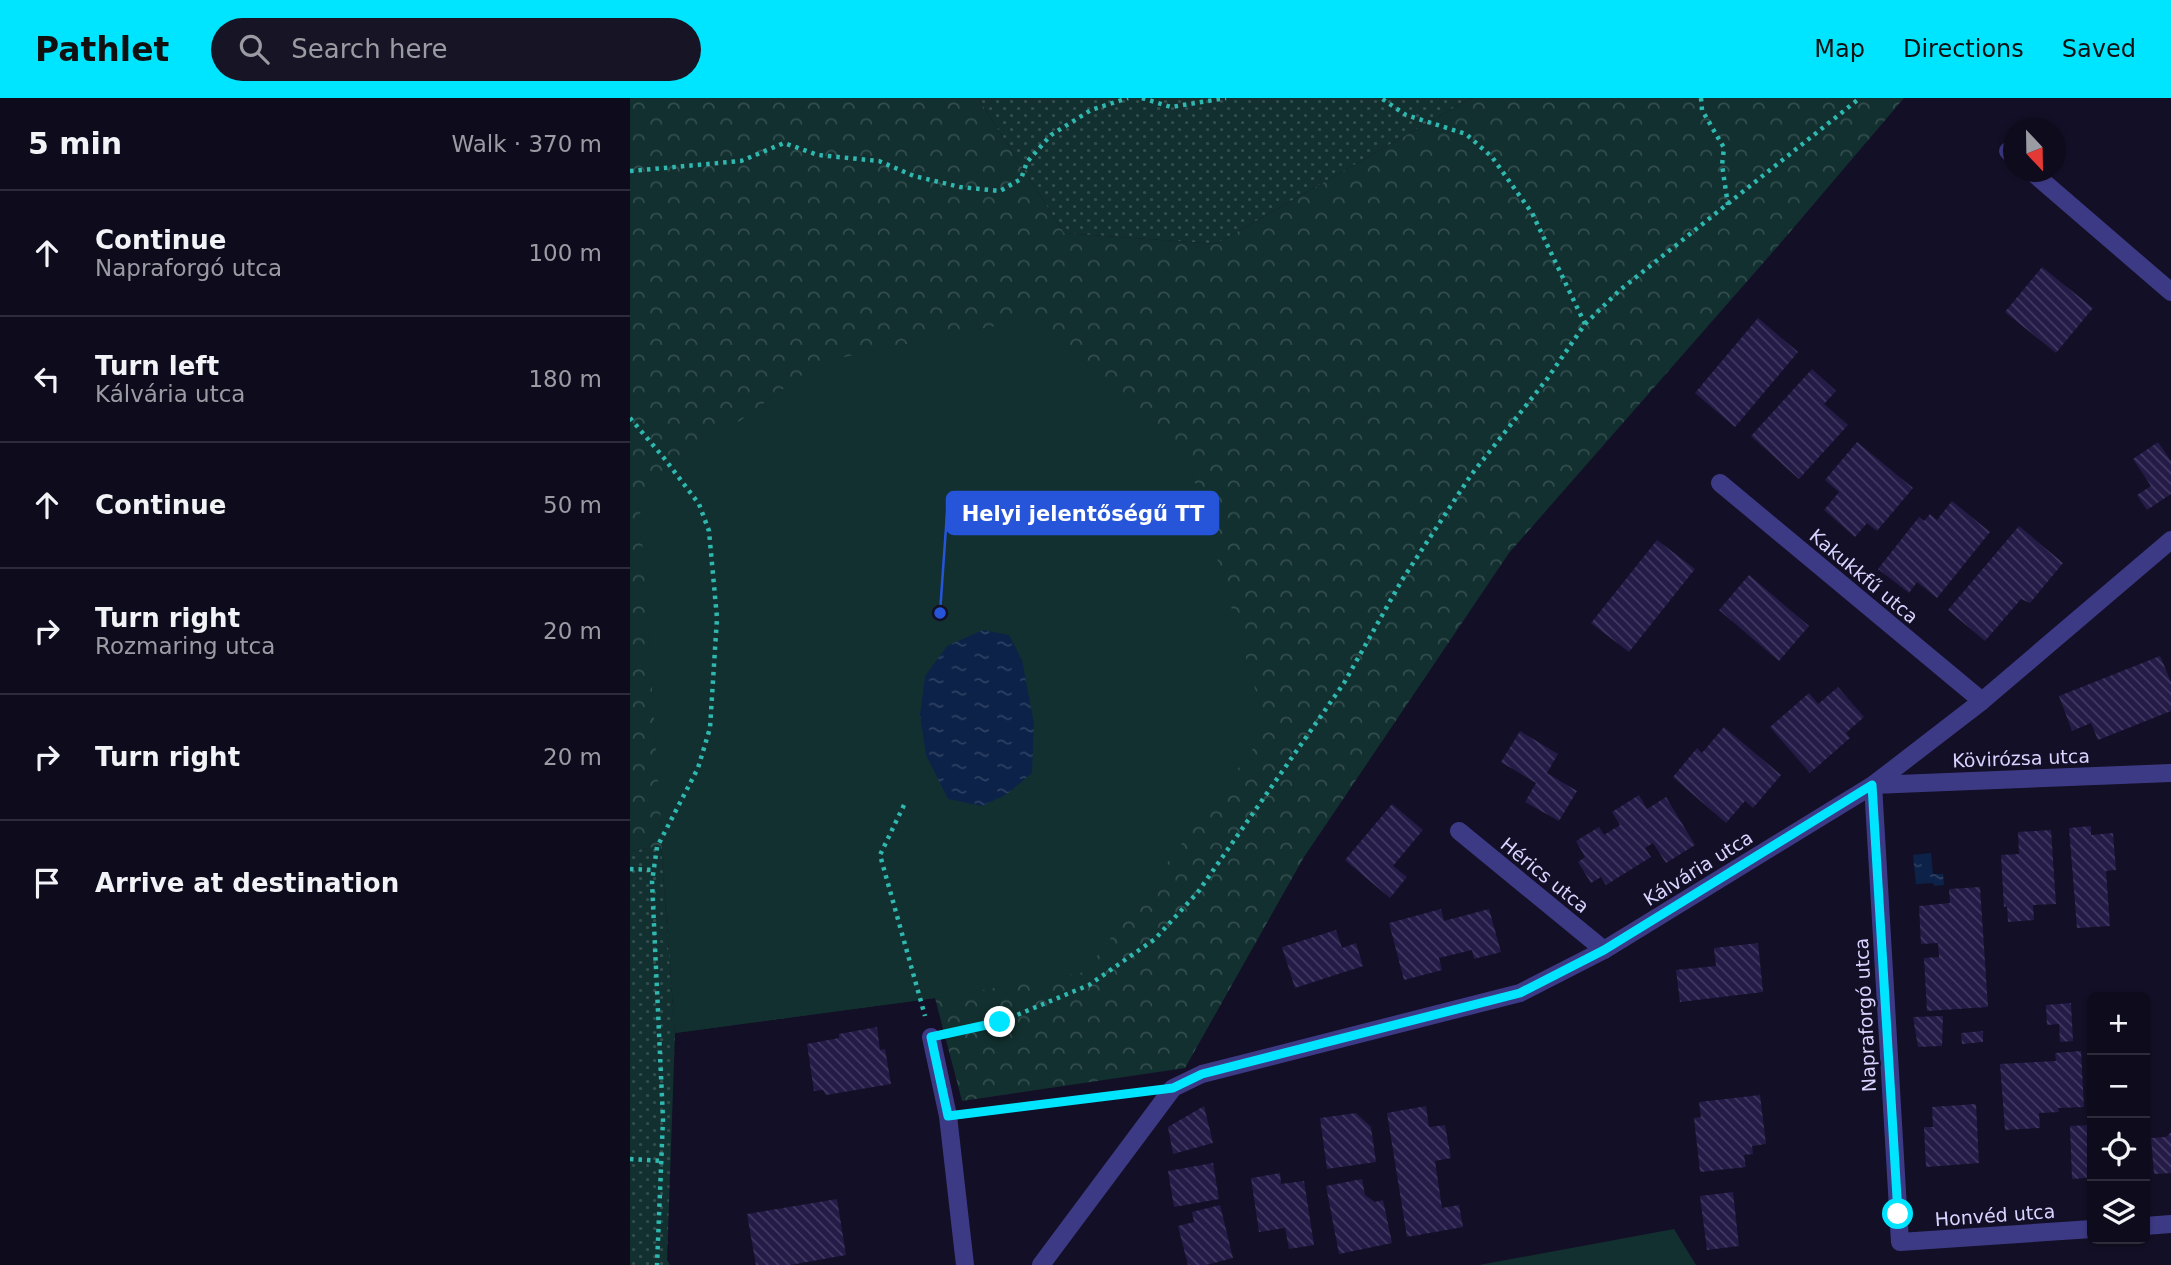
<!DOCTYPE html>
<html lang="en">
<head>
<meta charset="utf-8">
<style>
	body { margin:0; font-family:"DejaVu Sans",sans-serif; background:#171425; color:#f1f3f6 }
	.controls { position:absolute; right:21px; bottom:21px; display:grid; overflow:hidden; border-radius:10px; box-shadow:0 2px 5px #0004 }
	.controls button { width:63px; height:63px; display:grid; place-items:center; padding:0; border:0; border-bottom:2px solid #2e2b3b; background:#0e0b1c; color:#f1f3f6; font:35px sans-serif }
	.compass { position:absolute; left:1373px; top:21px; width:63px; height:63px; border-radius:50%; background:#0e0b1c; box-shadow:0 2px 5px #0004; rotate:158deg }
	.stop { position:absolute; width:21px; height:21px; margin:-16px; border:5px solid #00e5ff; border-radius:50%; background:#fff }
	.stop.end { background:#00e5ff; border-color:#fff; box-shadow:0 2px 7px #0008 }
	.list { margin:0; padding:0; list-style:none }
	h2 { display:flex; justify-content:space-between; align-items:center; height:91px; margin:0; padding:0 28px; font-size:30px }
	h2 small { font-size:23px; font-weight:400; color:#9b9ba3 }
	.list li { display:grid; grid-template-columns:46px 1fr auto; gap:21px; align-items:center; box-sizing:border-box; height:126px; padding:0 28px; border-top:2px solid #2e2b3b }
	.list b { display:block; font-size:26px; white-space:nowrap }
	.list p { margin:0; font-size:23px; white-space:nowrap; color:#9b9ba3 }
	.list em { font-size:23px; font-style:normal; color:#9b9ba3 }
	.icon { flex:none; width:38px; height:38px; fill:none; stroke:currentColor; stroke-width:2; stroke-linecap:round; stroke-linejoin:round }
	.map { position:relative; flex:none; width:1541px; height:1167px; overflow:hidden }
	header { display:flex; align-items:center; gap:42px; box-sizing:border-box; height:98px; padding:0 35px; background:#00e5ff; color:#111 }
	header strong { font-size:33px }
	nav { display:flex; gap:38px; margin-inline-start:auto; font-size:24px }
	.search { width:490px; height:63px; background:#171425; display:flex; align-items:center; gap:18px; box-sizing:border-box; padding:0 24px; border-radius:38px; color:#9b9ba3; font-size:26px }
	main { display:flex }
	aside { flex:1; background:#0e0b1c }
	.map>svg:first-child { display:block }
	.grass { fill:url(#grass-dots) }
	.forest { fill:url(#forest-crowns) }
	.park { fill:#12302f }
	.water { fill:url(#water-ripples) }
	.building { fill:url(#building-back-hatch) }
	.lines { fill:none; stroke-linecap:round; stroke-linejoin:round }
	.path { stroke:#2fb8b0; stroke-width:4.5; stroke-dasharray:3.5 5; stroke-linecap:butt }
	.minor { stroke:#3d3a85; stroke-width:18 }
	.route { stroke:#00e5ff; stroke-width:9 }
	.labels { text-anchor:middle; stroke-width:5; stroke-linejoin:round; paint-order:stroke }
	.street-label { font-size:19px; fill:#d9d4ff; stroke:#130f26 }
	.leader { fill:none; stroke:#2655da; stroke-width:2.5 }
	.callout-dot { fill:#2655da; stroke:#130f26; stroke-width:2.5 }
	.callout { fill:#2655da; stroke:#2655da; stroke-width:2.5 }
	.callout-label { font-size:21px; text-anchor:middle; font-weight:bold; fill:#fff }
</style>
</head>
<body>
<header>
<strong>Pathlet</strong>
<div class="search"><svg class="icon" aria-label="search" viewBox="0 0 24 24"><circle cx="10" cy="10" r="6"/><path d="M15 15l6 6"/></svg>Search here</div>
<nav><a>Map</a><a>Directions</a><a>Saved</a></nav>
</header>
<main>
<aside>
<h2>5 min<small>Walk · 370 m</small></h2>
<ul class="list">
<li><svg class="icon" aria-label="ahead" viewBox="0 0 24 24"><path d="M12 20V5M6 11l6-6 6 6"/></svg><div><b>Continue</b><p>Napraforgó utca</p></div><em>100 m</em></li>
<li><svg class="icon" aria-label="left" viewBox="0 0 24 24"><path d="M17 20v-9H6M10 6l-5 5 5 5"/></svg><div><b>Turn left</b><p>Kálvária utca</p></div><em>180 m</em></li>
<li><svg class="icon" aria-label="ahead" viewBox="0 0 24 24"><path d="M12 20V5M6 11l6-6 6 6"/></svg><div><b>Continue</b></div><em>50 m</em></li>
<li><svg class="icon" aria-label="right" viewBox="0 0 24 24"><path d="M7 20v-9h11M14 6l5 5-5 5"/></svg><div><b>Turn right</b><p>Rozmaring utca</p></div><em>20 m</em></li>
<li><svg class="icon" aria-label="right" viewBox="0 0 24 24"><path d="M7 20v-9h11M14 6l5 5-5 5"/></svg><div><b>Turn right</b></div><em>20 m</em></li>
<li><svg class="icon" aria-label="arrive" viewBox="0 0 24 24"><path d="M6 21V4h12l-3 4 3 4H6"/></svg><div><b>Arrive at destination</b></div></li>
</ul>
</aside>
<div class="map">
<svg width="1541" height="1167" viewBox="0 0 1541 1167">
	<defs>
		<pattern id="grass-dots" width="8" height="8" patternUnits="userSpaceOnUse" patternTransform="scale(1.75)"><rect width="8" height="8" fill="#12302f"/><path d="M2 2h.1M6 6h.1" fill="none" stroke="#344d4e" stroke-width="1.8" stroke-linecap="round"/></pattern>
		<pattern id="forest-crowns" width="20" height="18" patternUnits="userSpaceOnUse" patternTransform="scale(1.75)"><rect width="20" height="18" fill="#12302f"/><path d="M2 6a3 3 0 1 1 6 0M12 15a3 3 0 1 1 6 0" fill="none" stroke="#344d4e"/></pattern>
		<pattern id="water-ripples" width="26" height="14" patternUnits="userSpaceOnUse" patternTransform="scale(1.75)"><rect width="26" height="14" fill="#0c2248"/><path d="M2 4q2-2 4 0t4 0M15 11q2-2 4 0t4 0" fill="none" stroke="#2f4163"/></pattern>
		<pattern id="building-back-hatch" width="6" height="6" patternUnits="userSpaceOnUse" patternTransform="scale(1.75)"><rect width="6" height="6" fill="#241b47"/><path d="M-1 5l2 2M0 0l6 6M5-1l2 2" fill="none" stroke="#433b63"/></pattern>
	</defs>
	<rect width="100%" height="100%" fill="#130f26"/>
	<g class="grass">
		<path d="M348,0H841L586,146L434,135Z"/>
		<path d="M31,748L45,935L37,1162L40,1167H0V753Z"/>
	</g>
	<path class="forest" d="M0,0H348L434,135L586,146L841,0H1274L1148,148L879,455L674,759L555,970L332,1003L305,900L45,935L31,748L0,753Z"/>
	<g class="park">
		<path d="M408,219L560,368L637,632L455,874L306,900L45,935L9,397L190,264Z"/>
		<path d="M1044,1131L1066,1167H849Z"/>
	</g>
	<g class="water">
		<path d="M353,532L379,537L392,562L404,626L402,675L377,696L352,708L318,701L296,657L290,617L295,578L317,548Z"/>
		<path d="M1301,755L1303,776H1313L1314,787L1304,788L1303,785L1286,786L1283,757Z"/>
	</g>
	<g class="building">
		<path d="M1412,169L1463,210L1426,255L1375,214Z"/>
		<path d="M1128,220L1168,254L1105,329L1065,295Z"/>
		<path d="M1182,271L1206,293L1194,306L1218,327L1169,381L1121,338Z"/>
		<path d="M1227,344L1283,390L1247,433L1237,425L1225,439L1194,412L1209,394L1195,382Z"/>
		<path d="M1528,344L1541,363V396L1517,412L1507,397L1521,388L1503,361Z"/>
		<path d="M1322,403L1360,434L1307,500L1287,484L1279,495L1248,471L1289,419L1294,423L1300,416L1307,422Z"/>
		<path d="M1389,428L1433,465L1400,505L1391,501L1355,543L1318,512Z"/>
		<path d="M1027,442L1065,471L999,554L961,525Z"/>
		<path d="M1119,477L1179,528L1149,563L1089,512Z"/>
		<path d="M1530,558L1541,584V613L1468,642L1461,625L1442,633L1429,598Z"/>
		<path d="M1208,589L1234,619L1216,635L1220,640L1180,675L1140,629L1179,595L1188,606Z"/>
		<path d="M1094,629L1151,677L1123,710L1115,703L1096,725L1043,679L1067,650L1072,655Z"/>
		<path d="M890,633L928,656L917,675L947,693L929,723L895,704L906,685L871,664Z"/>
		<path d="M1009,697L1017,711L1036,699L1065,747L1036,765L1023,745L1015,750L1021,759L976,787L971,779L961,785L948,764L955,759L946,743L969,729L974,737L990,727L982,714Z"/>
		<path d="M762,706L793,732L763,768L777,779L760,800L715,762Z"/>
		<path d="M1461,728V737L1483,735L1486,772L1476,773L1480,828L1447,830L1439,730Z"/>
		<path d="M1421,732L1426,806L1403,807L1404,822L1378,824L1377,808L1374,809L1371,757L1389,756L1388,734Z"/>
		<path d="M1350,789L1358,909L1297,913L1294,860L1309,859L1308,845L1291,846L1289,808L1320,805L1319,791Z"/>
		<path d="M811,811L814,823L859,811L871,854L844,861L842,852L809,860L812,872L774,882L759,825Z"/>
		<path d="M706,832L712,850L726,845L733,868L665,890L652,849Z"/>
		<path d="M1128,845L1133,894L1050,904L1046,872L1086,868L1084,850Z"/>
		<path d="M1441,905L1443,943L1430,944L1429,926L1417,927L1416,907Z"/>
		<path d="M1313,918L1312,948L1288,949L1283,919Z"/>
		<path d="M247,929L250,952L255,951L261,986L196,997L193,992L184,993L177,946L209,940V936Z"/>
		<path d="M1353,933V944L1332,946L1331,935Z"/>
		<path d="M1451,953L1454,1009L1428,1010L1429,1014L1409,1015L1410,1030L1375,1032L1370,966L1426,963L1425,955Z"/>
		<path d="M1130,997L1136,1046L1122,1048L1123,1056L1114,1057L1116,1069L1070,1074L1064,1020L1071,1019L1069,1004Z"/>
		<path d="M1346,1006L1349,1065L1296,1069L1294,1029H1303L1302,1009Z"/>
		<path d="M574,1008L583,1045L543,1056L538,1029Z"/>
		<path d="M796,1008L799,1029L815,1027L821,1060L805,1063L812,1110L829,1107L833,1129L777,1139L757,1015Z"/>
		<path d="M726,1015L741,1029L746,1064L697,1071L690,1020Z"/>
		<path d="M1462,1027V1086H1457V1080L1442,1081L1440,1028Z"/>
		<path d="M1541,1034V1075L1524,1076L1521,1040L1536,1039Z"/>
		<path d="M583,1065L589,1101L544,1109L538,1073Z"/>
		<path d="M650,1075L651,1086L674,1083L684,1147L659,1151L655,1130L629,1134L621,1080Z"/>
		<path d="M732,1081L735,1097L745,1104L753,1102L762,1145L709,1156L696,1088Z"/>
		<path d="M1103,1094L1109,1148L1077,1152L1070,1098Z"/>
		<path d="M207,1101L216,1157L160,1167H126L117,1116Z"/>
		<path d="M590,1107L603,1160L576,1167H558L548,1128L564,1124L562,1114Z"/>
	</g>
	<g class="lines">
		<g class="path">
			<path d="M512,0L541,9L596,0"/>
			<path d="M1071,0L1072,12L1094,50L1092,67L1098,107"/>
			<path d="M0,73L111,63L154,45L188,57L249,63L284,78L330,89L370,93L391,81L397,64L421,37L461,12L498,0"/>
			<path d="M955,226L990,192L1230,0"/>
			<path d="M0,320L34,360L69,406L79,433L87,520L80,630L68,670L27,749L22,784L33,1021L27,1167"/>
			<path d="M274,707L250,757L295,918"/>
			<path d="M0,771L24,772"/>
			<path d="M322,934L370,924L459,887L525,841L568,794L714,585L772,482L841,377L917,281L955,226L902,115L862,59L836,36L776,17L751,0"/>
			<path d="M339,1015L511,994"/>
			<path d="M0,1061L32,1063"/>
		</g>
		<g class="minor">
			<path d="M1378,53L1384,58"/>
			<path d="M1402,74L1541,194"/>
			<path d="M1090,385L1352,603"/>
			<path d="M1243,687L1270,1144L1462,1131"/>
			<path d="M1243,687L1541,675"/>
			<path d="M829,733L974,852"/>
			<path d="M301,939L318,1018L335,1167"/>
			<path d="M1515,1128L1541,1126"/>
			<path d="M411,1167L543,990L572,976L890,895L974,852L1243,687L1352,603L1541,442"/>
		</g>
	</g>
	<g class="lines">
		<path class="route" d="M370,924L301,939L318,1018L543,990L572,976L890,895L974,852L1242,687L1268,1116"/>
	</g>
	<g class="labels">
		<g class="street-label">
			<text transform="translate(1234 478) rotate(40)" y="7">Kakukkfű utca</text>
			<text transform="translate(1391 660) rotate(-2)" y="7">Kövirózsa utca</text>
			<text transform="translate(1068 770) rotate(-32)" y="7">Kálvária utca</text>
			<text transform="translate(915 777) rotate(39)" y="7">Hérics utca</text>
			<text transform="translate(1235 917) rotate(-93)" y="7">Napraforgó utca</text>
			<text transform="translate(1365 1117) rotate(-4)" y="7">Honvéd utca</text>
		</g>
	</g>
	<path class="leader" d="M310 515L317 415"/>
	<circle class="callout-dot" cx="310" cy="515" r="7"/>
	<rect class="callout" x="317" y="394" width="271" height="42" rx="7"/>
	<g class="callout-label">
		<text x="453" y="423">Helyi jelentőségű TT</text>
	</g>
</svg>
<div class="controls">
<button>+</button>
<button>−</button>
<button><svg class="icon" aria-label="locate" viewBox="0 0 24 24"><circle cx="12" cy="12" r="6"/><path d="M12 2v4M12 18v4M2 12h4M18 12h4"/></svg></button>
<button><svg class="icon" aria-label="layers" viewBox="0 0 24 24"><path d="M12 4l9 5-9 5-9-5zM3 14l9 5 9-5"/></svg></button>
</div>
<svg class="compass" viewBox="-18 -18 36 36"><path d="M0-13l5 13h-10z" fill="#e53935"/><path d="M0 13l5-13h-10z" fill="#9b9ba3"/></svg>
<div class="stop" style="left:1268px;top:1116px"></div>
<div class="stop end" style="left:370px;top:924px"></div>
</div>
</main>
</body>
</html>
